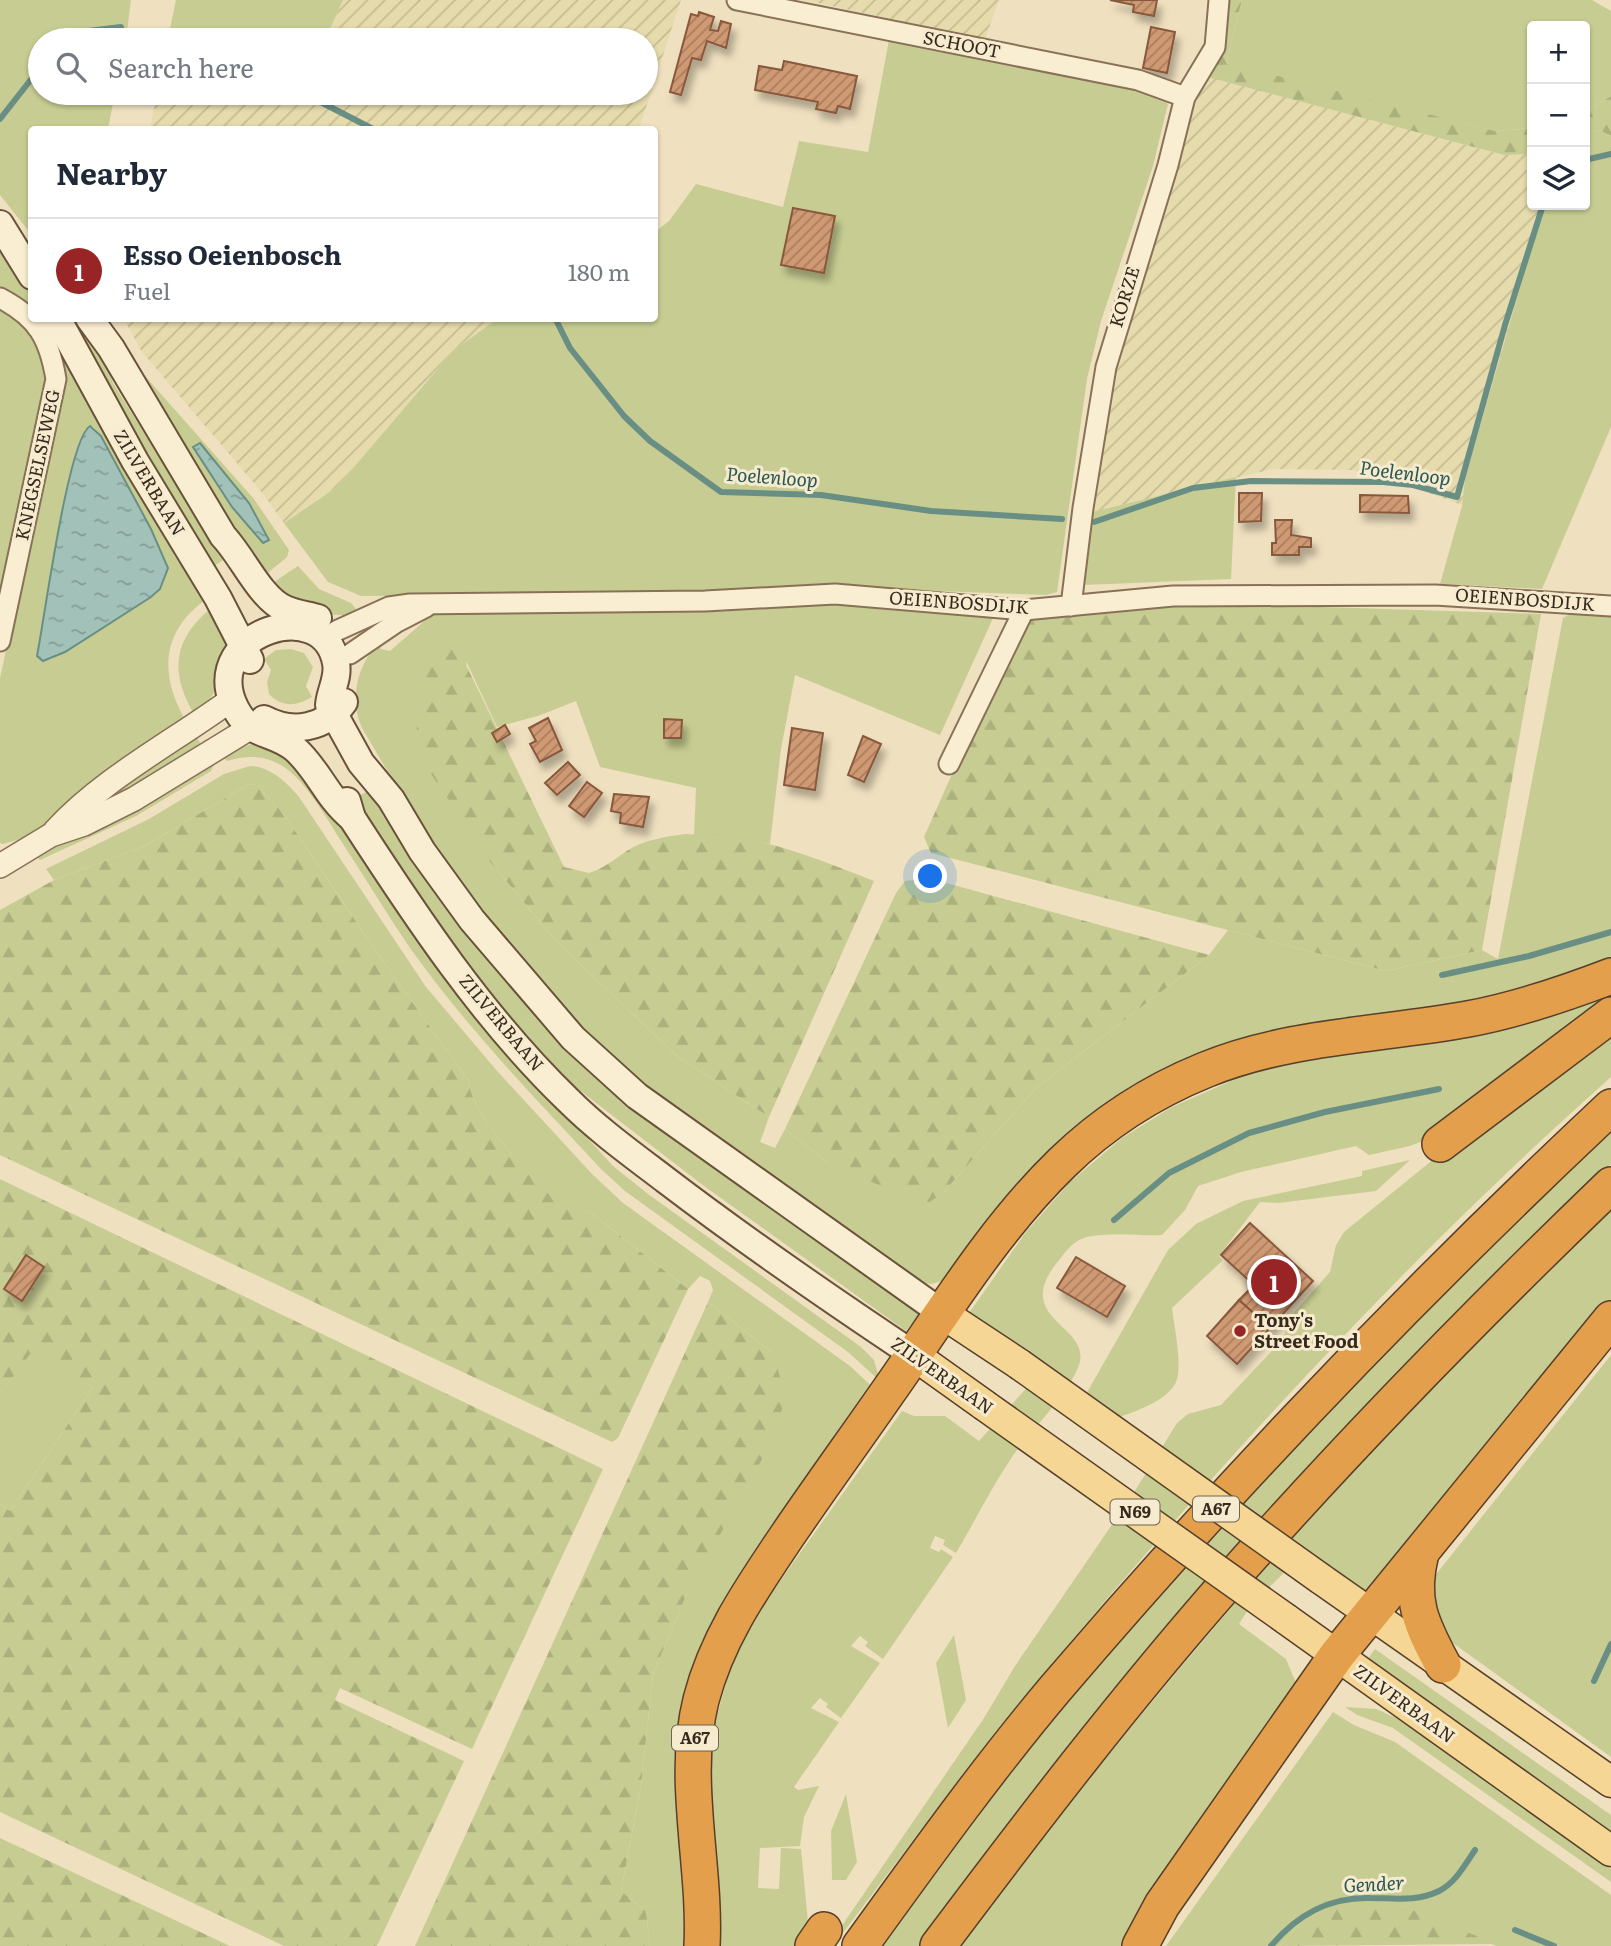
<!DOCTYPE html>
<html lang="en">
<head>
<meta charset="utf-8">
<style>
	body { margin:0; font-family:Literata,serif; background:#f6f6f7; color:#1f2937 }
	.controls { position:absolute; right:21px; top:21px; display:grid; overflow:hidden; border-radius:7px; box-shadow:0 2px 5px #0004 }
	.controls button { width:63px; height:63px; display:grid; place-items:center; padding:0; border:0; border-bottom:2px solid #e0e1e3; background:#fff; color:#1f2937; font:35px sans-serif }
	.you { position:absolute; left:931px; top:877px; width:24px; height:24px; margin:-18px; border:5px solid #fff; border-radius:50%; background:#1a73e8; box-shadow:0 0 0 10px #1a73e833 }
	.badge { display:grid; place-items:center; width:46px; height:46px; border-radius:50%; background:#992426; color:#fff; font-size:23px; font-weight:700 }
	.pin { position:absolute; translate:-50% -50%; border:4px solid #fff; box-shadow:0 2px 7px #0006 }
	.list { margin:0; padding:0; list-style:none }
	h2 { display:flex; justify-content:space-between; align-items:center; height:91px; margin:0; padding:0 28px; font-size:30px }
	h2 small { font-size:23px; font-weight:400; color:#747a83 }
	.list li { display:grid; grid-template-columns:46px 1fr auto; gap:21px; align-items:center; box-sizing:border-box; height:105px; padding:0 28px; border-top:2px solid #e0e1e3 }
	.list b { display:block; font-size:26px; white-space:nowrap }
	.list p { margin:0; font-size:23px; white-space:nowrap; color:#747a83 }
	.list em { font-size:23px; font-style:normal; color:#747a83 }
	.icon { flex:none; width:38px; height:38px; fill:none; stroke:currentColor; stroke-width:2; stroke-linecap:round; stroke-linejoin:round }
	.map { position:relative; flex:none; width:1611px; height:1946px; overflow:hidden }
	.search { position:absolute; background:#fff; box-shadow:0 2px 5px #0004; left:28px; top:28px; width:630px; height:77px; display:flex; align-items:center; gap:18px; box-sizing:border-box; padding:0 24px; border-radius:38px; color:#747a83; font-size:26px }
	.panel { position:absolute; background:#fff; box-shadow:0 2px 5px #0004; left:28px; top:126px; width:630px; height:196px; border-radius:7px }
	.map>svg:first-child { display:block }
	.farmland { fill:url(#farmland-furrows) }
	.green { fill:#c7cd92; fill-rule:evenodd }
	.forest { fill:url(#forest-firs) }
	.water { fill:url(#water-ripples); stroke:#698f85; stroke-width:2 }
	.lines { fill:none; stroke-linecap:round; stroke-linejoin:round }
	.stream { stroke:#698f85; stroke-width:6 }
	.building { fill:url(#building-hatch); stroke:#88593c; stroke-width:2; filter:url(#shadow) }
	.minor-casing { stroke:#887157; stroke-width:23 }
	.tertiary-casing { stroke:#887157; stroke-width:26 }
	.secondary-casing { stroke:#6a523a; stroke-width:30 }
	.primary-casing { stroke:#563f2b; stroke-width:33 }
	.motorway-casing { stroke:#563f2b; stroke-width:38 }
	.minor { stroke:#faeed2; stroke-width:19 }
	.tertiary { stroke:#faeed2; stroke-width:23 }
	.secondary { stroke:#faeed2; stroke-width:26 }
	.primary { stroke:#f5d694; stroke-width:30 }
	.motorway { stroke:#e39f4b; stroke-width:35 }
	.primary-bridge-casing { stroke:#563f2b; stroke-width:33; stroke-linecap:butt }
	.primary-bridge { stroke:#f5d694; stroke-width:30 }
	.poi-dot { fill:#992426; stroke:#f6ebce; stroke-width:2.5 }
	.labels { text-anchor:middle; stroke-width:6; stroke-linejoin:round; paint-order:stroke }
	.shield { fill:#f6ebce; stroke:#706351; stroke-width:2 }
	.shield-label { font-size:16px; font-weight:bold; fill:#37291c }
	.street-label { font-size:18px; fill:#37291c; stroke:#f6ebce }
	.poi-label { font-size:18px; font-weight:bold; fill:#37291c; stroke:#f6ebce; text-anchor:start }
	.water-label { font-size:19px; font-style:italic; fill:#2a5854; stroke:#f6ebce }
</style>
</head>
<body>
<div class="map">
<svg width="1611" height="1946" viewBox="0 0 1611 1946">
	<defs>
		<pattern id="farmland-furrows" width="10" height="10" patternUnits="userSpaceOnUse" patternTransform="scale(1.75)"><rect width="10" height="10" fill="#e5dbac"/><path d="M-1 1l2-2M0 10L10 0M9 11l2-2" fill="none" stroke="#c5bc93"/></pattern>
		<pattern id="forest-firs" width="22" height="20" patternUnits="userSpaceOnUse" patternTransform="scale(1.75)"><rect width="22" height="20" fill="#c7cd92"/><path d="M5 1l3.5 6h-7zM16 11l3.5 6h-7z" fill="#acb07d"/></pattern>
		<pattern id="water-ripples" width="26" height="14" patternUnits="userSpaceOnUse" patternTransform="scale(1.75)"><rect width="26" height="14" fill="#a2c1b8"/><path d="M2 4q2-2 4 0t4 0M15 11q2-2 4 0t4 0" fill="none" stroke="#859d95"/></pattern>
		<pattern id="building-hatch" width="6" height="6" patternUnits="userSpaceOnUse" patternTransform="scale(1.75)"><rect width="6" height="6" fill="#cf9973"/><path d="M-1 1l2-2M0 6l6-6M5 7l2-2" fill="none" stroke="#a97d5e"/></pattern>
		<filter id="shadow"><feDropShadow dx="4.5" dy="8" stdDeviation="3.5" flood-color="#0004"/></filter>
	</defs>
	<rect width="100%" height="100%" fill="#efe0bf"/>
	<g class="farmland">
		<path d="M343,0H681L639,129L150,130L157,93H646V40H325Z"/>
		<path d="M804,0H999L985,39Z"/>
		<path d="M1208,72L1212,78L1504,155L1532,154V205H1544L1465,478L1462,505L1398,482L1352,470L1273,469L1088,513L1110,375L1182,139Z"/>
		<path d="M124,319H497L453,351L337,487L284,523L264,495L142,352Z"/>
	</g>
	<g class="green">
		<path d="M0,0H131L126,40H40V93H115L108,129L32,130L31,234L0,195Z"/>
		<path d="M176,0H343L325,40H181L168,38Z"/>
		<path d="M1242,0H1592L1611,11V96L1585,112V26H1532V128L1495,131L1239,68L1226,63Z"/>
		<path d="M889,40L1158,95L1168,104L1153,166L1101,321L1087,379L1057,592L1046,595L796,586L689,593L361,596L328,582L284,523L337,487L453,351L497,319L654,318L655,232L669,221L696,184L783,207L799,141L868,152Z"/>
		<path d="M1599,130L1611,136V427L1542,589L1440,584L1462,506L1465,478L1544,205H1585V135Z"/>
		<path d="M0,237L31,287V313L0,290Z"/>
		<path d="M0,304L14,312L39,345L50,390L0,613Z"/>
		<path d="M37,319H50L208,598C160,631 159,676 187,723L31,836L3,844L0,843V678L63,386ZM94,427L151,529L168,568L160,589L151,597L50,660L38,656L66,492L85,429Z"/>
		<path d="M65,319H82L97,341L113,383L223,560L208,570Z"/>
		<path d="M97,319H109L129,358L254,499L289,550L287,557L264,576Z"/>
		<path d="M1236,477L1231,579L1083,585L1088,513Z"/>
		<path d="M298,566L319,589L351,603L359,613C328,622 295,602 271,584Z"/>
		<path d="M788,600L994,616L940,735L795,675L781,749L770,844L734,837L694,836L696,788L600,767L576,701L538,716L497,727L466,661L491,863L557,942L677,1056L769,1117L760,1142L775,1148L785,1129L828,1163L943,1193L1036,1088L1209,955L1228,930L1386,971L1482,950L1498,959L1563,618L1570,614L1611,615V960L1538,987L1207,1058L949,1279L931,1284L917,1282L654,1094L580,1027L506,947L427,838L362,728C349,699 357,666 378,643L381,649L390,651L436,611Z"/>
		<path d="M214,606C218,616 224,627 227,637C233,665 214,697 196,717C169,674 172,638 214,606Z"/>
		<path d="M291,649L304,653L313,667L306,686L312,697C297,706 282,708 269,694L267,682L271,670L264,659L276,650Z"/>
		<path d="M194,733L204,749L102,808L99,800Z"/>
		<path d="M252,744L295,761L493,1035L613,1166L648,1194L861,1347L874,1360L880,1381L848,1352L625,1191L601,1169C535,1098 466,1027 410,948C386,913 364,876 341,841C327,819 313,794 295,776C274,756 253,753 227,761L220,755Z"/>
		<path d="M212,760L214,764L211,771L136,816L40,860L35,854Z"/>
		<path d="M250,766C271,767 286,782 299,797L426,987L498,1072L592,1174L623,1203L850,1366L880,1394L713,1622L693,1946H650L646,1911L621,1891L641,1786L653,1674L686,1596L774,1354L708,1302L713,1290L710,1281L700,1276L688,1289L590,1212L560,1208C531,1173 475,1123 468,1080L375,950L283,813L257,785L249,784L145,846L54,880L46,869L149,819L224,774Z"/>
		<path d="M371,789L643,1113L920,1313L906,1331L700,1183L556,1072L471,976L354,799Z"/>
		<path d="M1611,983V1008L1428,1139L1410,1146L1369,1155L1356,1146L1241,1172L1198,1186L1185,1210L1162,1235C1138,1236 1110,1232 1087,1237C1074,1240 1067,1250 1059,1260C1007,1323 1099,1324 1077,1370C1061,1404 1030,1430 1010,1460C990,1490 974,1523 956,1553L943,1545L945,1540L935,1536L930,1548L939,1552L941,1549L953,1557L883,1659L865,1646L868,1642L860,1636L851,1646L880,1663L841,1718L826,1707L828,1704L820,1698L811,1708L839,1722L794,1787L798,1790L819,1786L804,1817L800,1846L760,1848L758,1888L779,1889L781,1848L801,1849L809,1933L801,1946H716L704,1765L730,1668L757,1613L902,1411L914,1416H945L979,1441L1040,1373L969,1313L1026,1232L1070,1182L1122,1138L1172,1107L1240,1077L1322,1050Z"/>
		<path d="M1611,1026V1077C1405,1260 1218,1465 1041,1677C969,1763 902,1856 833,1946H828L984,1718L1015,1666L1133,1494L1177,1423L1188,1414L1221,1405L1283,1339L1291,1316L1330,1272L1336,1245L1344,1232L1494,1110Z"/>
		<path d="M1611,1121V1164L1536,1234L923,1946H878L1068,1698L1282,1452Z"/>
		<path d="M1410,1160L1376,1191L1278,1203L1260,1202L1219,1256L1223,1260L1172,1308C1174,1326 1182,1362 1177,1379C1170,1406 1108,1420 1084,1428L1077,1410L1168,1250L1196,1224L1243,1201L1362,1176V1171Z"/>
		<path d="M1611,1207V1300L1368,1606L1300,1557L1251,1605L1239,1624L1286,1659L1296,1683L1131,1946H958C1106,1753 1260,1566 1427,1390C1487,1327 1550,1268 1611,1207Z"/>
		<path d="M30,1353L93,1387L10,1511L0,1505V1394Z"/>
		<path d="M1611,1355V1757L1453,1643C1436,1623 1433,1604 1433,1578Z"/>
		<path d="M954,1635L966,1700L948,1728L936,1663Z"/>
		<path d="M1375,1649L1611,1815V1840L1363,1666Z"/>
		<path d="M1345,1707L1376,1709L1407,1723L1611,1869V1882L1393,1728L1357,1715Z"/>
		<path d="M1333,1712L1354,1725L1395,1742L1611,1895V1946H1496L1401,1905L1303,1921L1280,1946H1166Z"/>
		<path d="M846,1794L857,1862L846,1880H832L831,1831Z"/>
	</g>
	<g class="forest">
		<path d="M1221,0H1242L1226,63L1495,131L1532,128V154L1504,155L1211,78L1208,72Z"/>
		<path d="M1611,96V136L1599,130L1585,135V112Z"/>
		<path d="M1264,605L1541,614L1482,950L1386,971L931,853L924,837L1021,619L1185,606Z"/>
		<path d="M453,638L564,867L589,873C608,868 622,851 640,844C717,816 802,853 874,881L769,1117L677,1056L557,942L491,863L415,750L419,701L432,653Z"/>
		<path d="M249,784L257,785L283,813L375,950L468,1080C475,1123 531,1173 560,1207L590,1212L688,1289L618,1438L612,1442L0,1155V910L54,880L145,846Z"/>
		<path d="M928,878L1209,955L1036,1088L943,1193L925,1205L828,1163L785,1129L896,893L905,881Z"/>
		<path d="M0,1179L603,1469L472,1749L340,1688L335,1700L464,1761L377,1946H284L0,1812V1505L10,1511L93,1387L30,1354L0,1394Z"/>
		<path d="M708,1302L774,1354L780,1378L782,1409L772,1441L686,1596L653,1674L641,1786L621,1891L646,1911L650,1946H415Z"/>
		<path d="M0,1838L230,1946H0Z"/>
		<path d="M1343,1903L1401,1905L1496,1944L1280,1946L1303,1921Z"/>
	</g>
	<g class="water">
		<path d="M90,426L101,436L151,529L168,568L160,589L151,597L65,652L43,661L37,656C44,622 68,439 90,426Z"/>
		<path d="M200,443L249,503L269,540L263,543L232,507L193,447Z"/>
	</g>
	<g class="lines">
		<g class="stream">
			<path d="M170,37L179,40"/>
			<path d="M65,40L80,32L121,27"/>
			<path d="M303,93L375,130"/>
			<path d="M0,119L40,68"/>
			<path d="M1585,160L1611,154"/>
			<path d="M555,318L570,348L624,416L650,441L721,492L821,495L931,511L1062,519"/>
			<path d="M1094,522L1193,488L1251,481L1383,482L1413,485L1457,497L1505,325L1543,205"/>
			<path d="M1442,975L1529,956L1611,932"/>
			<path d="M1114,1220L1169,1173L1249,1133L1325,1112L1439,1089"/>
			<path d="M1594,1681L1611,1644"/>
			<path d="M1515,1930L1554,1946"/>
			<path d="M1271,1946C1297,1915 1328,1897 1370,1898C1393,1898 1417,1902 1439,1891C1455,1883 1465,1865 1475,1850"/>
		</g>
	</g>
	<g class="building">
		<path d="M1110,0H1157L1154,16L1133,12L1134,5Z"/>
		<path d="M699,12L714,17L710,30L718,31L721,21L731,24L726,48L707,41L701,60L692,58L681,95L670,92L691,14L698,16Z"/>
		<path d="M1151,27L1175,32L1167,73L1143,68Z"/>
		<path d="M784,61L857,76L850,109L838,106L836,113L816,109L818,102L755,90L759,66L782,70Z"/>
		<path d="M793,208L835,216L824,273L781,265Z"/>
		<path d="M1239,493H1262L1261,521L1239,522Z"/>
		<path d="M1360,495L1408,496L1409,513L1360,512Z"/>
		<path d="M1275,520H1292L1291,535L1311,538V547H1299V555H1272V543H1276Z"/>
		<path d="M548,718L562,750L540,762L530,744L536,741L529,728Z"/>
		<path d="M664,719L682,720L681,738H664Z"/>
		<path d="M505,725L510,734L497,742L492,733Z"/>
		<path d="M792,728L823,733L815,790L784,785Z"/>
		<path d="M863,736L881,744L864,782L848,775Z"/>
		<path d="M568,762L580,775L557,795L545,783Z"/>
		<path d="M587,782L602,793L584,817L569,806Z"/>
		<path d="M614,794L649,797L643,827L620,823L621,813L611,811Z"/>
		<path d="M1250,1223L1313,1281L1270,1328L1239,1300L1254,1285L1221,1255Z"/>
		<path d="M26,1255L44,1267L22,1301L4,1289Z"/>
		<path d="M1076,1257L1125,1286L1107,1317L1057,1288Z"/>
		<path d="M1239,1300L1270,1328L1237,1364L1207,1336Z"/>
	</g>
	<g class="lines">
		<g class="minor-casing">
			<g id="minor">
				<path d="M737,0L1138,80L1185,97"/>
				<path d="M0,298C38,318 49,338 56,379L0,641"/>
				<path d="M1071,606L1083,508L1106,367L1168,165L1185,97L1215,47L1219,0"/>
				<path d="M336,631L389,607L410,604L705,601L835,594L1024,610L1173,596L1435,595L1611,606"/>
				<path d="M350,654L397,622L426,607"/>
				<path d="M949,764L1024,610"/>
			</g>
		</g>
		<g class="tertiary-casing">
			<g id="tertiary">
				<path d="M55,831C102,779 175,741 232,699"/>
				<path d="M0,866L51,835L84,824L134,799L250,728"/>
			</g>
		</g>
		<g class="secondary-casing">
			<g id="secondary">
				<path d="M0,224L32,276"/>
				<path d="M57,318L135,461L218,598L250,660"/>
				<path d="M89,318L111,348L223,536C243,557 260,598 285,609C296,614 308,615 318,618"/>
				<path d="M264,719C292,734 325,729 344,702"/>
				<path d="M347,801L352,818C416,917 483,1018 568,1100C598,1130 633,1155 667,1181C747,1242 830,1299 914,1355"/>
				<path d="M352,818C327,798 318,769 295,749C271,729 248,739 233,703C204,632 324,594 336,663C339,678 330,691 329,705L361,763L391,799L422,851L472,920L573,1038L637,1096L942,1313"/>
			</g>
		</g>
		<g class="primary-casing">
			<g id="primary">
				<path d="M942,1313L1019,1364"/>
				<path d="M914,1355L984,1405"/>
				<path d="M1321,1579L1611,1782"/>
				<path d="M1286,1619L1611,1851"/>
			</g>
		</g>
		<g class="motorway-casing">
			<g id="motorway">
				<path d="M1440,1144L1611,1015"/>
				<path d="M1421,1553C1409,1600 1421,1624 1443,1665"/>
				<path d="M702,1946C706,1865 681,1780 701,1700C717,1638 752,1588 787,1536C821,1486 856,1438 890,1389C944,1312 994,1229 1062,1163C1103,1123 1151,1092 1205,1070C1287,1036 1381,1035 1468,1019C1517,1010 1564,994 1611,976"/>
				<path d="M813,1946L824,1930"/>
				<path d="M860,1946C923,1859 986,1771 1055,1689C1229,1485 1416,1290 1611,1107"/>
				<path d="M938,1946C1031,1822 1126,1698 1229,1581C1350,1444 1479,1312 1611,1185"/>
				<path d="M1140,1946L1162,1905L1337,1655L1611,1319"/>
			</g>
		</g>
		<use href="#minor" class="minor"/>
		<use href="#tertiary" class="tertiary"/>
		<use href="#secondary" class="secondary"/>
		<use href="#primary" class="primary"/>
		<use href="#motorway" class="motorway"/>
		<g class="primary-bridge-casing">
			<g id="primary-bridge">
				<path d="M1019,1364L1321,1579"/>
				<path d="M984,1405L1286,1619"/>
			</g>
		</g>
		<use href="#primary-bridge" class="primary-bridge"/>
	</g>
	<circle class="poi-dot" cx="1240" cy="1331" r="7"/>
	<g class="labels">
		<g class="shield">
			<rect x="1193" y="1496.5" width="46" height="25" rx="5"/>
			<rect x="1110.5" y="1499.5" width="49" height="25" rx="5"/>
			<rect x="672" y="1725.5" width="46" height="25" rx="5"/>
		</g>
		<g class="shield-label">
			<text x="1216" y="1515">A67</text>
			<text x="1135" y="1518">N69</text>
			<text x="695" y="1744">A67</text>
		</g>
		<g class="street-label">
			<text transform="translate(962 45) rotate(11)" y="6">SCHOOT</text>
			<text transform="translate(1125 297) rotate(-73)" y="6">KORZE</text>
			<text transform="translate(38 465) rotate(-78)" y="6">KNEGSELSEWEG</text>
			<text transform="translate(149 483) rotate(59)" y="6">ZILVERBAAN</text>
			<text transform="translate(1525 600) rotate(4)" y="6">OEIENBOSDIJK</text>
			<text transform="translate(959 603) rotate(4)" y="6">OEIENBOSDIJK</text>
			<text transform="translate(501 1023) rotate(50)" y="6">ZILVERBAAN</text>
			<text transform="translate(942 1376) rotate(35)" y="6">ZILVERBAAN</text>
			<text transform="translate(1404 1704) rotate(36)" y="6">ZILVERBAAN</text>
		</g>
		<g class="poi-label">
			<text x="1254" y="1327">Tony's<tspan x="1254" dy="21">Street Food</tspan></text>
		</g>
		<g class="water-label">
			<text transform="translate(1405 473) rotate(7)" y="7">Poelenloop</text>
			<text transform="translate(772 477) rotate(4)" y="7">Poelenloop</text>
			<text transform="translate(1374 1884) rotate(-3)" y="7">Gender</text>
		</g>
	</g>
</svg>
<div class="controls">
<button>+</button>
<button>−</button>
<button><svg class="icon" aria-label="layers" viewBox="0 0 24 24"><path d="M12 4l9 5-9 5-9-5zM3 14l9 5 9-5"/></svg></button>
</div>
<div class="you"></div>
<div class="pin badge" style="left:1274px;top:1282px">1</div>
<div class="search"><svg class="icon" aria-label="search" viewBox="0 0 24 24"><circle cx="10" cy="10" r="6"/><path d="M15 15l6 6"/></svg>Search here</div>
<section class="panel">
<h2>Nearby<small></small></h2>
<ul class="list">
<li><span class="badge">1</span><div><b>Esso Oeienbosch</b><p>Fuel</p></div><em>180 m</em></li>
</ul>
</section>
</div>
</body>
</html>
